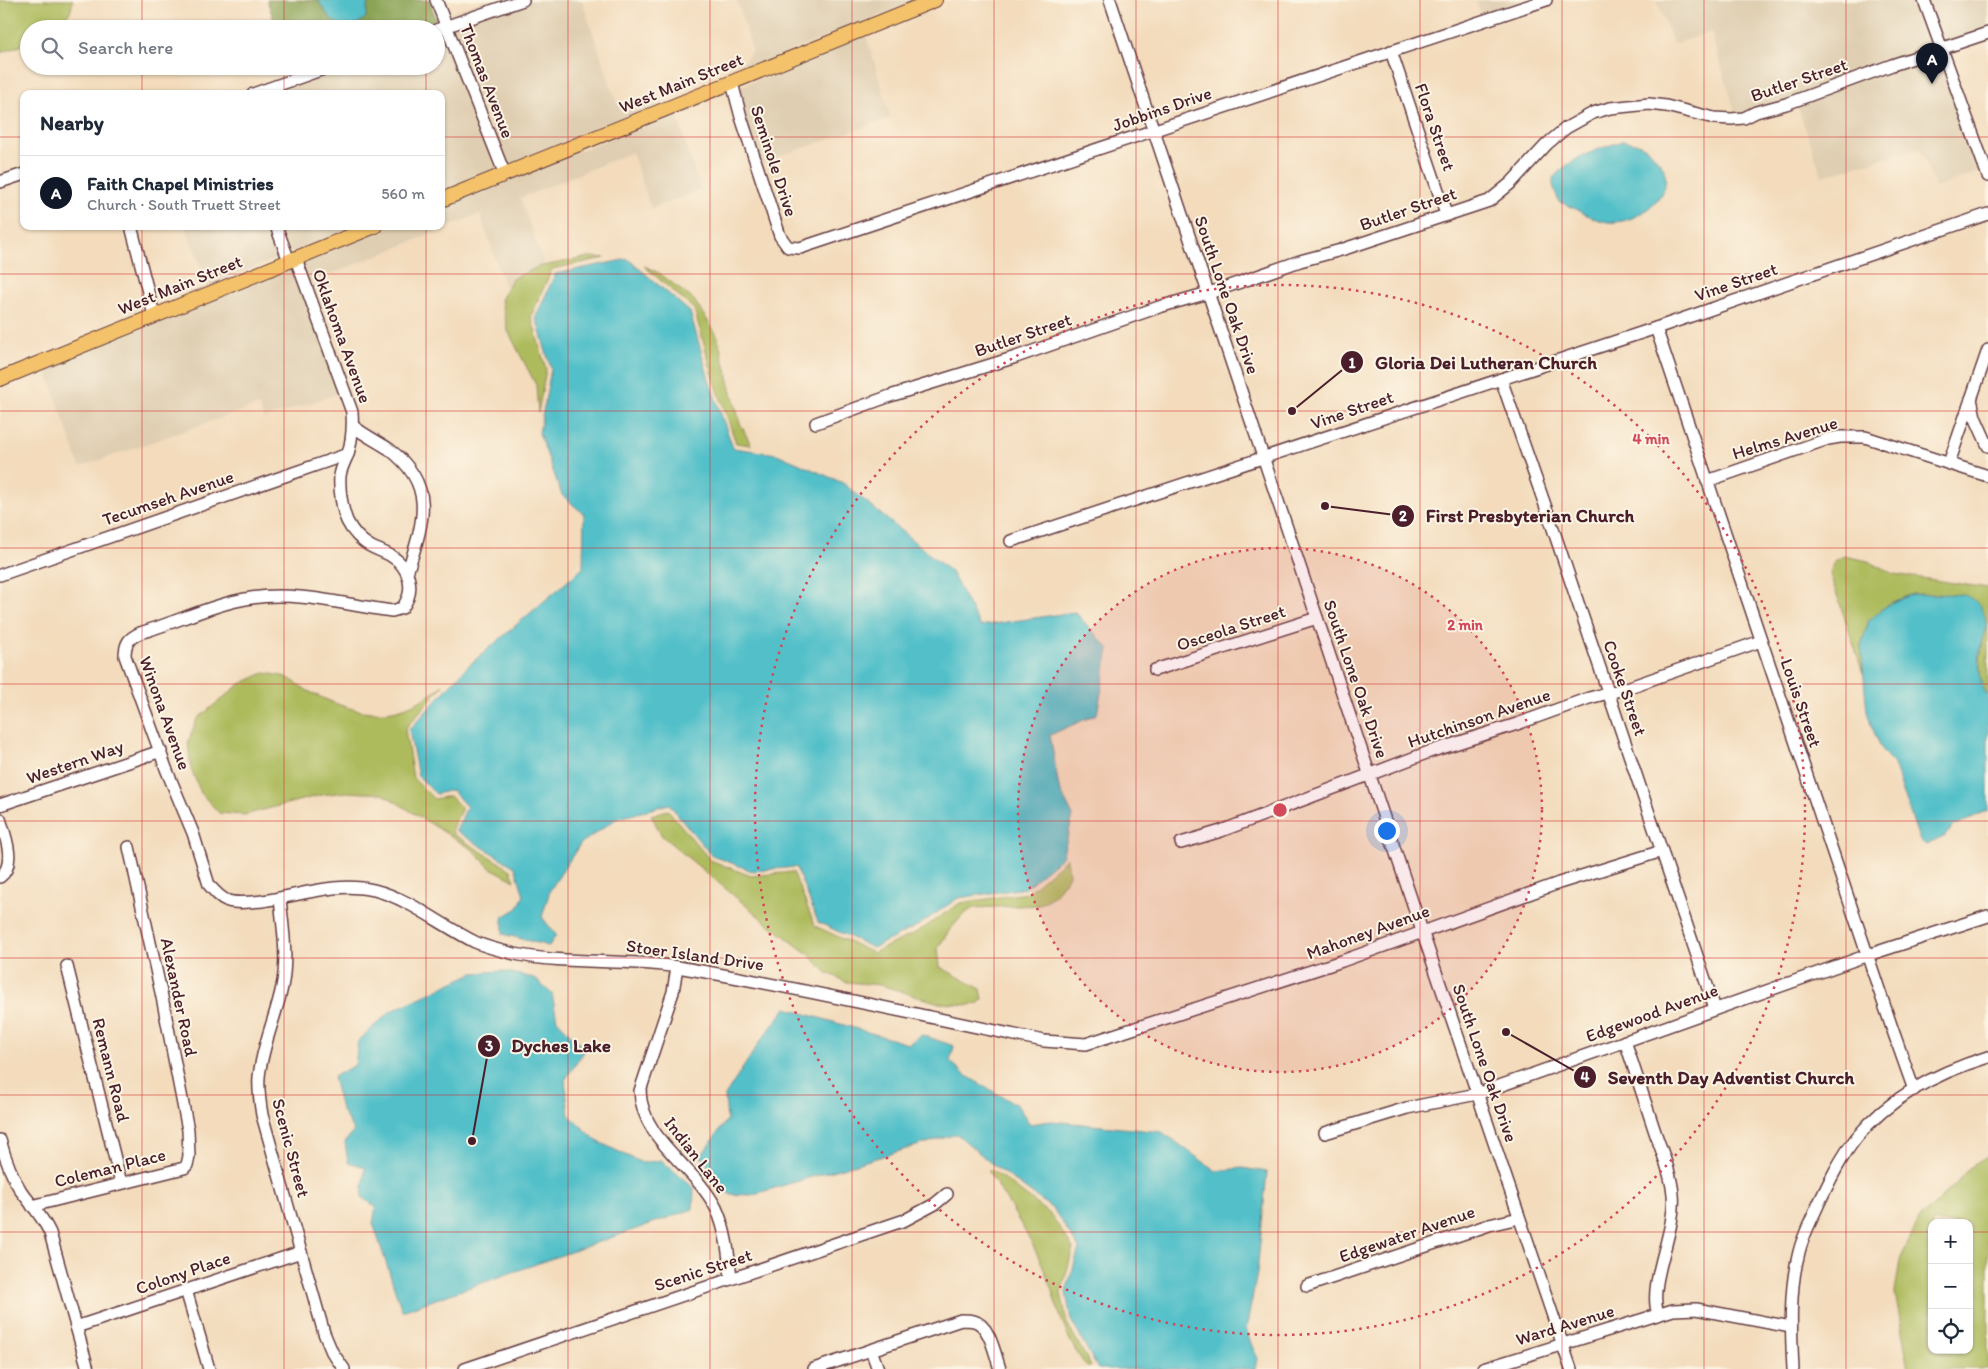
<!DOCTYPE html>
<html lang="en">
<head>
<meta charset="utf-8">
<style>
	body { margin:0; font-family:Itim,sans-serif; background:#f6f6f7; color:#1f2937 }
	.controls { position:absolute; right:15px; bottom:15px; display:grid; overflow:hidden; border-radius:10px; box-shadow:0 1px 4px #0004 }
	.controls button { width:45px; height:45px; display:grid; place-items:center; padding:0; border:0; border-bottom:1px solid #e0e1e3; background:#fff; color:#1f2937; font:25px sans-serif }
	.you { position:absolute; left:1386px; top:830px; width:18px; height:18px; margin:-12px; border:4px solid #fff; border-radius:50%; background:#1a73e8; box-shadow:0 0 0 8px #1a73e833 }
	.badge { display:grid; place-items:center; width:32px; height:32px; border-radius:50%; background:#111827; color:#fff; font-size:16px; font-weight:700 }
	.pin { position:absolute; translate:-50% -41px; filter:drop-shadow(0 1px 2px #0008) }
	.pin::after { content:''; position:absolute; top:26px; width:18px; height:15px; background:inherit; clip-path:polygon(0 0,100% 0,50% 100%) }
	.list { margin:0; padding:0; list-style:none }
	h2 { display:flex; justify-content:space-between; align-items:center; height:65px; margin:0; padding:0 20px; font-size:21px }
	h2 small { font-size:16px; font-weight:400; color:#747a83 }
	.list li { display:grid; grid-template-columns:32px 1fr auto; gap:15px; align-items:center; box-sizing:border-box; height:75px; padding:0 20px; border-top:1px solid #e0e1e3 }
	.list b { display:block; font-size:19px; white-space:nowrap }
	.list p { margin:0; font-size:16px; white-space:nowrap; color:#747a83 }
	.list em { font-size:16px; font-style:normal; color:#747a83 }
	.icon { flex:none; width:28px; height:28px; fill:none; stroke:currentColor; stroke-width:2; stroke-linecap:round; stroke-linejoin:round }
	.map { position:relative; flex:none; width:1988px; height:1369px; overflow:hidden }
	.search { position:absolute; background:#fff; box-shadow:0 1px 4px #0004; left:20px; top:20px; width:425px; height:55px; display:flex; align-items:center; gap:12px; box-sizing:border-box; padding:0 18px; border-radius:28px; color:#747a83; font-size:19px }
	.panel { position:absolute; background:#fff; box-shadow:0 1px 4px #0004; left:20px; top:90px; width:425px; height:140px; border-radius:10px }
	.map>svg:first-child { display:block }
	.built { fill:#dfceb1 }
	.green { fill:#adbb5d; stroke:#7c6d44; fill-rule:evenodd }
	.forest { fill:#8aa354; stroke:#6a6140 }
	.water { fill:#52c0c9; stroke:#4e707a }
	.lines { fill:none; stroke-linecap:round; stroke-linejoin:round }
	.minor-casing { stroke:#633b41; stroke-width:14 }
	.major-casing { stroke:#633b41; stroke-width:16 }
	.minor { stroke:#fff; stroke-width:11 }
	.major { stroke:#f3c26a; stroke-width:14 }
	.grid { fill:none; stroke:#d62828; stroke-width:1; stroke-opacity:0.55 }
	.ring { fill:none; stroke:#d1495b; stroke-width:2.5; stroke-dasharray:2.5 5 }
	.labels { text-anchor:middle; stroke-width:4; stroke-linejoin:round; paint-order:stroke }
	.street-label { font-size:18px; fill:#4a1f2b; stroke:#fcf5e5 }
	.centre { fill:#d1495b; stroke:#fcf5e5; stroke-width:2.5 }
	.ring-label { font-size:15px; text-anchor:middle; font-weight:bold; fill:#d1495b; stroke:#fcf5e5; stroke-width:4; stroke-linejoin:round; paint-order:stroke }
	.leader { fill:none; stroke:#4a1f2b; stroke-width:2 }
	.callout-dot { fill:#4a1f2b; stroke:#fcf5e5; stroke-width:2 }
	.mark-label { font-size:15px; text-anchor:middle; font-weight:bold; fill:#fff }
	.callout-label { font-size:19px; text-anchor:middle; font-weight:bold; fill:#4a1f2b; stroke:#fcf5e5; stroke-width:4; stroke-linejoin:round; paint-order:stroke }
</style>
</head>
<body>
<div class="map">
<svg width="1988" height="1369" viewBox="0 0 1988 1369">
	<rect width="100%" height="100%" fill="#fcf5e5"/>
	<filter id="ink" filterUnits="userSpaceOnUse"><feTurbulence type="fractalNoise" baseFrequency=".02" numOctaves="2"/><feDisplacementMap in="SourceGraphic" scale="10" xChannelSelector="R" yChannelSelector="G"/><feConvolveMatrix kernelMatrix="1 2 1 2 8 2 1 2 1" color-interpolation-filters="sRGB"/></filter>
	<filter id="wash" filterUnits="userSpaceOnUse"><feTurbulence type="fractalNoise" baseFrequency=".0096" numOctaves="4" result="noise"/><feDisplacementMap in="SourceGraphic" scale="20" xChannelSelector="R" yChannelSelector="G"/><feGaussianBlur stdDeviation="1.12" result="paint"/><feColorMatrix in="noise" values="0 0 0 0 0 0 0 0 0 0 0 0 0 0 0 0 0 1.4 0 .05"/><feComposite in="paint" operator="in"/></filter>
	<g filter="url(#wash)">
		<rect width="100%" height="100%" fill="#f3dbbc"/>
		<g class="built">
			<path d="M485,0H582L617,104L664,103L507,167L448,14Z"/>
			<path d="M737,0H918L737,73L752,50Z"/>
			<path d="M1476,0H1532L1481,15Z"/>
			<path d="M1657,0H1988V34L1944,49L1987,169L1935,188L1920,148L1822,176L1795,99L1737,118L1711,32L1673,44Z"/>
			<path d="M438,18L497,171L441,193V94H246L312,66H436V29H410Z"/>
			<path d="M866,35L891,118L757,164L729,91Z"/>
			<path d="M676,112L700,190L651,209L632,152L520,198L545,266L512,279L506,290L480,214L307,284L342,392L264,419L258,405L80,467L45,367L392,226H441V207Z"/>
			<path d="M185,226H358L208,286Z"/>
		</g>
		<g class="green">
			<path d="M0,0H73L71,10L59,29H29V43L0,53Z"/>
			<path d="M589,257L605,258L552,269L531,316L546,369L538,413L536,385L508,331L501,300L512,279L538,267Z"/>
			<path d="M644,266L659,273L694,300L717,335L740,423L751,445L736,443L715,382L694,309Z"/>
			<path d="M1844,556L1868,561L1894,574L1988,588V695C1974,682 1981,646 1986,629L1936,595L1913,594L1890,603L1869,620L1861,646L1864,676L1830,574L1834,561Z"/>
			<path d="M264,673C271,674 279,675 286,677C295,681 303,689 312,693C363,718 398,722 443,685L405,729L413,778L434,799L450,796L462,808L452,828L453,834L511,870L515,881L489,867L473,850L383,794L347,792L321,795L244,815L219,813L201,793L191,769L188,742L197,719L240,684Z"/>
			<path d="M668,810L710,860L751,876L793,872L815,926L873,953L921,930L960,903L1027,893L1067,858L1069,875L1056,894L1039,905L973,908L963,915L949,931L938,948L940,967L981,989L983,999L978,1004L969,1005L939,1003L881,985L846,982L826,972L808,954L767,923L662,836L651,815Z"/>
			<path d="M1988,1156V1369H1909L1895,1293L1900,1260L1920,1218L1957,1183L1968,1168ZM1932,1223H1969V1350H1932Z"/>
			<path d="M992,1170L1050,1214L1073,1248L1061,1293L1067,1323L1091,1366L1089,1368C1065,1346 1055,1294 1042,1264C1027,1232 1007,1201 988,1171Z"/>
		</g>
		<path class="forest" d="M267,0H318L325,11L339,25L366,17L368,0H429L436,19L410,29H277Z"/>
		<g class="water">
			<path d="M318,0H368L366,17C344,38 331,22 318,0Z"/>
			<path d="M1622,141C1636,142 1646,145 1655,157C1659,162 1664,166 1665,173C1671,200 1632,225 1608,222C1588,219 1577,207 1559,202L1553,185V178C1571,157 1597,150 1622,141Z"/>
			<path d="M628,259L690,312L710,383L733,448L777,454L843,483L951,572L980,626L1075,612L1109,649L1097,714L1050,735L1059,788L1073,816L1062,857L1025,888L958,898L919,925L873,948L818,922L796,867L752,871L711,855L669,804L616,819L580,844L550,890L542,917L556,935L549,946L503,934V917L518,908L524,895L515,867L456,831L467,807L452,790L436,794L418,776L409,730L467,667L583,568L584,514L562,495L539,433L551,369L536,317L555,274Z"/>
			<path d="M1913,594C1924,595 1960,593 1967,596C1981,601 1988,618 1986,631C1984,636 1982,641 1981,646C1978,658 1979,687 1988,695V810L1954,826L1944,837L1926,845L1919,839L1894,764L1883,752L1871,725L1867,711L1861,646L1869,620L1890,603Z"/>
			<path d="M502,971L534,978L552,994L557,1020L585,1050L565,1080L569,1115L597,1141L642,1163L661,1160L694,1188L693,1209L402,1311L373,1223L376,1207L362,1197L365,1167L348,1162L345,1142L354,1131L341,1109L333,1077L355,1065L358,1041L391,1011L473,973Z"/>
			<path d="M786,1008L908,1044L922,1035L954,1046L950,1061L965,1075L1017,1105L1030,1124L1051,1121L1162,1132L1216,1171L1242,1168L1267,1172L1257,1273L1246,1330L1257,1359L1255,1369H1098L1071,1320L1066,1292L1079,1248L1054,1210L992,1164L957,1134L751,1195L729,1194L701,1156L727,1120L725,1096L759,1043Z"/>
		</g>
	</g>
	<g filter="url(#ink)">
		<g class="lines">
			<g class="minor-casing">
				<g id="minor">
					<path d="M436,0L505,175"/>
					<path d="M1110,0L1422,931L1571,1369"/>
					<path d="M1924,0L1988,176"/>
					<path d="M436,30L523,0"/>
					<path d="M1391,51L1446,214"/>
					<path d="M732,83L741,117L780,236L788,247L800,248L1546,0"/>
					<path d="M253,94L332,66"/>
					<path d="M0,182L24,174"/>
					<path d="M131,226L154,315"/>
					<path d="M276,226L289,261"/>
					<path d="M296,259L352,412C353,426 352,440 348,454C345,461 341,468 340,476C339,489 342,509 347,521C352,531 361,541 370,546C377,550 385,552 391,556C410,567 416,591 402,608L392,611C346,605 298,591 251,598C213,604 177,622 140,633C129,638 125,643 125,656L167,771L193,833L209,885C215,892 220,898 228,901C238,904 252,902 262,901C298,896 337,881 374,890C410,899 441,925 475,942C486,947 502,951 515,954C568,965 624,958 678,967C791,986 903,1012 1015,1035L1044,1041L1086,1044L1342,961L1559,883L1662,851"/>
					<path d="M1656,328L1892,1028L1914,1090"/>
					<path d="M1501,379L1545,505L1715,1009"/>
					<path d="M1971,399L1975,417L1988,446"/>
					<path d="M816,423L890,396L1016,357L1159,307L1215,291L1300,261L1341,250L1489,201L1511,183L1547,144L1566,128L1593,113L1610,108L1649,104L1666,106L1714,118L1731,119L1744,118L1756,112L1786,104L1892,65L1988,33"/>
					<path d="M353,426C364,435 377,441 389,449C438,486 423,523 407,573"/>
					<path d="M1949,463L1988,350"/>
					<path d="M1707,481L1828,439L1840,437H1865L1988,476"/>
					<path d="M1011,541L1656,328L1988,214"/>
					<path d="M0,575L348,454"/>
					<path d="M1155,670L1317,618"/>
					<path d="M0,805L161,751"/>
					<path d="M0,819C5,835 17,864 0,877"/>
					<path d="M1181,843L1221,831L1429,752L1517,724L1589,698L1624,689L1761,641"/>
					<path d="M280,899C283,928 288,958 282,987C276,1017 262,1046 259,1077C258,1090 260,1103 262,1115L324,1333L332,1352L344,1369"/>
					<path d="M67,966L121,1183"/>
					<path d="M677,967L673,992L640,1091C642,1141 695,1166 716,1208C726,1229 729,1256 731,1279"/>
					<path d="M1625,1041C1635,1071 1645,1101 1655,1132C1662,1152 1671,1173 1673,1194C1677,1231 1647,1283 1658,1314"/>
					<path d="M1325,1133L1407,1108L1477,1094L1868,955L1988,916"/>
					<path d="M0,1140C5,1158 11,1175 21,1191C31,1204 43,1217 50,1233L88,1369"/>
					<path d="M32,1206L184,1168L187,1165L189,1156L188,1130L162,997L129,847"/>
					<path d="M1307,1286L1489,1225L1519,1218"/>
					<path d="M186,1290L209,1369"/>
					<path d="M76,1327L301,1252"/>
					<path d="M871,1350L878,1369"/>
					<path d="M465,1369L905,1220L935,1204L947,1194"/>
					<path d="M814,1369L961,1320C965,1320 970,1320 974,1321C990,1325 995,1355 1000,1369"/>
					<path d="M1483,1369L1673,1310L1696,1309L1791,1327"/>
					<path d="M1793,1369C1791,1330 1789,1290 1799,1252C1803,1235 1812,1219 1819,1203C1830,1180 1841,1157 1857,1137C1890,1097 1939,1072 1988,1057"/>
				</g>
			</g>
			<g class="major-casing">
				<g id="major">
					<path d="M441,200L935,0"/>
					<path d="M0,379L375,226"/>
				</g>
			</g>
			<use href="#minor" class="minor"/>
			<use href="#major" class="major"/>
		</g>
	</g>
	<path class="grid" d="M142,0V29M284,0V29M426,0V29M568,0V1369M710,0V1369M852,0V1369M994,0V1369M1136,0V1369M1278,0V1369M1420,0V1369M1562,0V1369M1704,0V1369M1846,0V1369M142,66V94M284,66V94M426,66V94M0,137H24M441,137H1988M142,226V1369M284,226V1369M426,226V1369M0,274H1988M0,411H1988M0,548H1988M0,684H1988M0,821H1988M0,958H1988M0,1095H1988M0,1232H1932M1969,1232H1988"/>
	<circle cx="1280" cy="810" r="262" fill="#d1495b" fill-opacity=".12"/>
	<g class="ring">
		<circle cx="1280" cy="810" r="262"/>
		<circle cx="1280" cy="810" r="525"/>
	</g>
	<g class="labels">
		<g class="street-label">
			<text transform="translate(1799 80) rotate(-19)" y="6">Butler Street</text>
			<text transform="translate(487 81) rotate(69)" y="6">Thomas Avenue</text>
			<text transform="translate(681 83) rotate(-22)" y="6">West Main Street</text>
			<text transform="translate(1162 109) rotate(-19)" y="6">Jobbins Drive</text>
			<text transform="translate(1435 127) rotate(71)" y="6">Flora Street</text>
			<text transform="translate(774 161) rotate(72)" y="6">Seminole Drive</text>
			<text transform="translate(1408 209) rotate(-19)" y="6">Butler Street</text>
			<text transform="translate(1736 282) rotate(-19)" y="6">Vine Street</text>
			<text transform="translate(180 285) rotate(-22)" y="6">West Main Street</text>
			<text transform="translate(1227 295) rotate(71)" y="6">South Lone Oak Drive</text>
			<text transform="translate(1023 335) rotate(-19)" y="6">Butler Street</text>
			<text transform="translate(342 336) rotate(70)" y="6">Oklahoma Avenue</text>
			<text transform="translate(1352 410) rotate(-19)" y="6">Vine Street</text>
			<text transform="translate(1785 438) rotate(-17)" y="6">Helms Avenue</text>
			<text transform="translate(168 498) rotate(-19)" y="6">Tecumseh Avenue</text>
			<text transform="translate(1231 628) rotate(-18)" y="6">Osceola Street</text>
			<text transform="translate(1356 679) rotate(71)" y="6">South Lone Oak Drive</text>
			<text transform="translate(1625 688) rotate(71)" y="6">Cooke Street</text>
			<text transform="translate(1801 703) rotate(71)" y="6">Louis Street</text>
			<text transform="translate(165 713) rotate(70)" y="6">Winona Avenue</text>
			<text transform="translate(1479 718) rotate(-19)" y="6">Hutchinson Avenue</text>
			<text transform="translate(75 762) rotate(-19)" y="6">Western Way</text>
			<text transform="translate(1368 932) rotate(-20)" y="6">Mahoney Avenue</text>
			<text transform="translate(695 955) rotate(8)" y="6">Stoer Island Drive</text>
			<text transform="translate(179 997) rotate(78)" y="6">Alexander Road</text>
			<text transform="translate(1652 1013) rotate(-20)" y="6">Edgewood Avenue</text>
			<text transform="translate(1485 1063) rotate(71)" y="6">South Lone Oak Drive</text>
			<text transform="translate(111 1070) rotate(76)" y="6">Remann Road</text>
			<text transform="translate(291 1148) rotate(75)" y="6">Scenic Street</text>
			<text transform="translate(696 1155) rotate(52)" y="6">Indian Lane</text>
			<text transform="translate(110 1168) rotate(-14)" y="6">Coleman Place</text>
			<text transform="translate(1407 1234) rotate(-19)" y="6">Edgewater Avenue</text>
			<text transform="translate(703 1270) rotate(-18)" y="6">Scenic Street</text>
			<text transform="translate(183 1273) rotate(-19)" y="6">Colony Place</text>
			<text transform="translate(1565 1325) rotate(-17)" y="6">Ward Avenue</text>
		</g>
	</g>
	<circle cx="1280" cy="810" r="8" class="centre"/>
	<g class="ring-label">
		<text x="1651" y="444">4 min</text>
		<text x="1465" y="630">2 min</text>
	</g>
	<path class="leader" d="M1292 411L1352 362M1325 506L1403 516M472 1141L489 1046M1506 1032L1585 1077"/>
	<g class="callout-dot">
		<circle cx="1292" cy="411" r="5"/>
		<circle cx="1325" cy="506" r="5"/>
		<circle cx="472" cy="1141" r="5"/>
		<circle cx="1506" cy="1032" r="5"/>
		<circle cx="1352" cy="362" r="12"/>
		<circle cx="1403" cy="516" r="12"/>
		<circle cx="489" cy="1046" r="12"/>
		<circle cx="1585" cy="1077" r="12"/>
	</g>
	<g class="mark-label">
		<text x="1352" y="368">1</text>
		<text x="1403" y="521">2</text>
		<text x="489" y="1051">3</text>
		<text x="1585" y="1082">4</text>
	</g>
	<g class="callout-label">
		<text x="1486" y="369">Gloria Dei Lutheran Church</text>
		<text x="1530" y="522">First Presbyterian Church</text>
		<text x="561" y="1052">Dyches Lake</text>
		<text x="1731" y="1084">Seventh Day Adventist Church</text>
	</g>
</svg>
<div class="controls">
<button>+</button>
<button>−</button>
<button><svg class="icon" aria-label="locate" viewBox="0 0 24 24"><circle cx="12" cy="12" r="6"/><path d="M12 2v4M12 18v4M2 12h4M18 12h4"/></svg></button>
</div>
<div class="you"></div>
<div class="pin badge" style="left:1932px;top:84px">A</div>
<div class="search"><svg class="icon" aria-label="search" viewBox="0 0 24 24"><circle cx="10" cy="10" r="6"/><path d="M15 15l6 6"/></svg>Search here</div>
<section class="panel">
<h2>Nearby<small></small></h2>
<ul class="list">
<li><span class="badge">A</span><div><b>Faith Chapel Ministries</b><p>Church · South Truett Street</p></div><em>560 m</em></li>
</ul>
</section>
</div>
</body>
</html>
